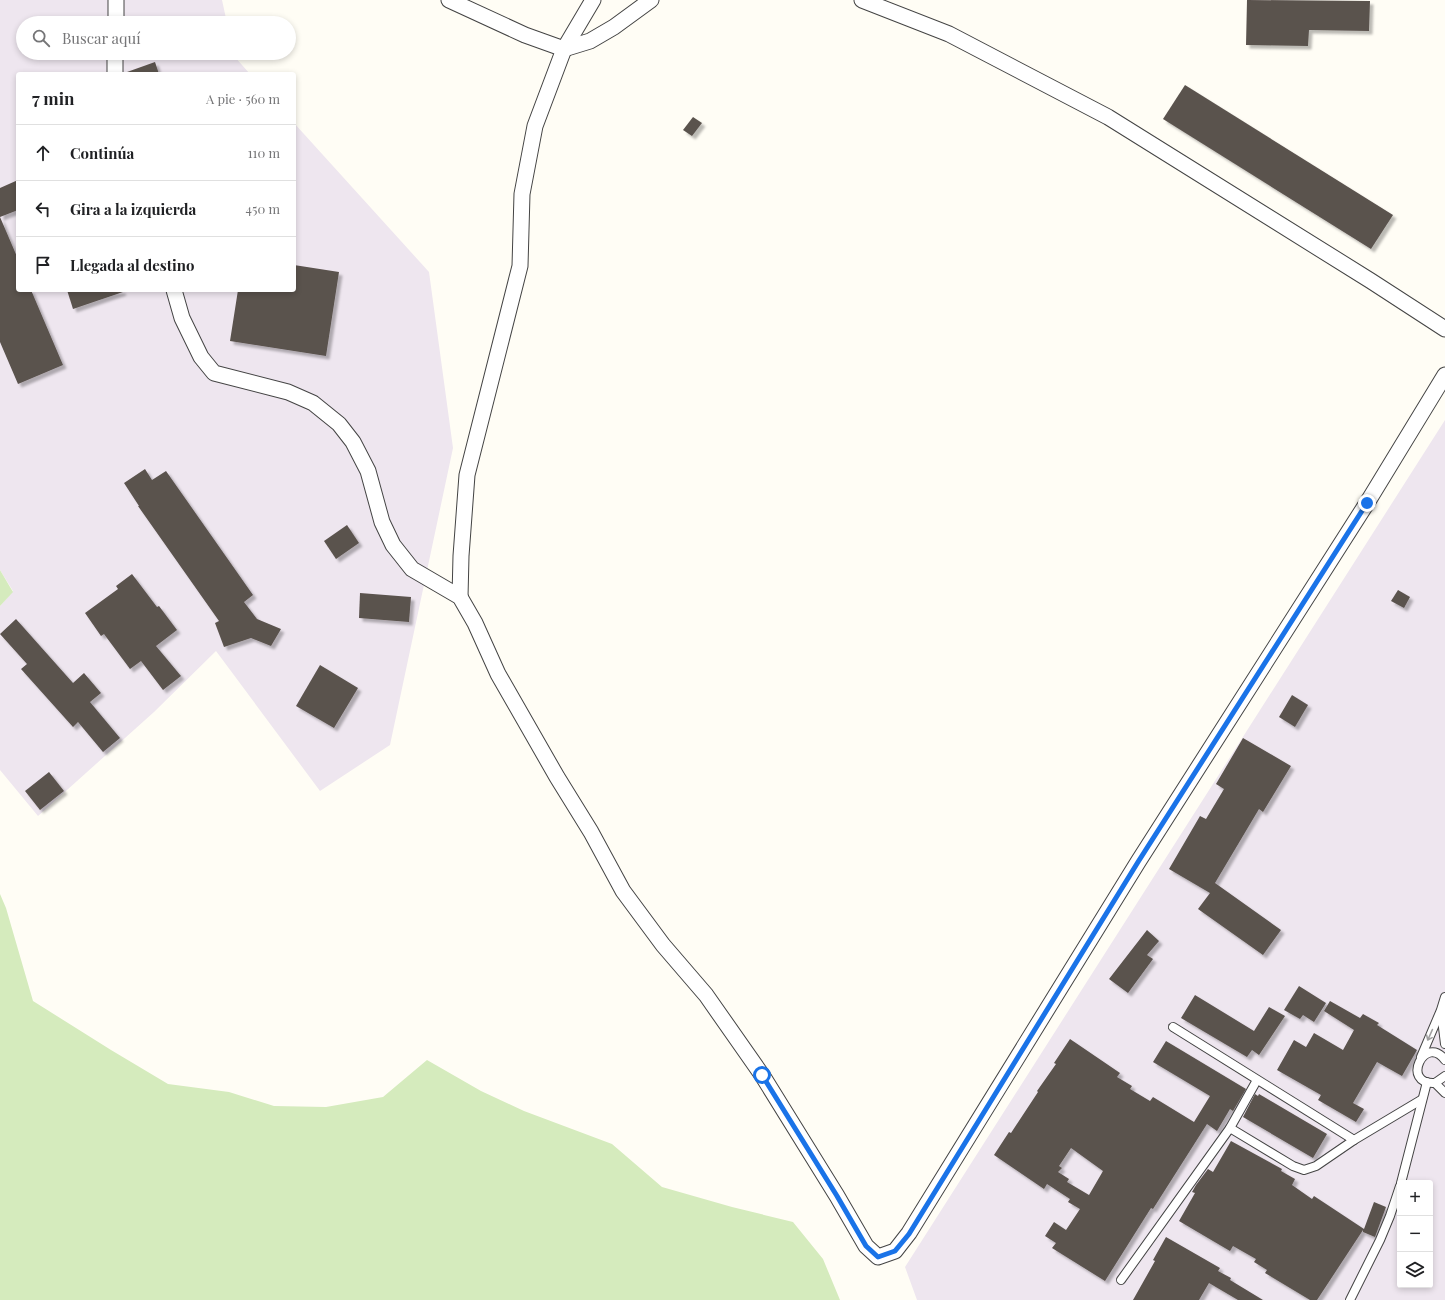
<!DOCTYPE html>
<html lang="es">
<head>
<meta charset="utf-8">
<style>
	body { margin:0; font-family:"Playfair Display",serif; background:#f6f6f6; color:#202124 }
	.controls { position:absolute; right:12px; bottom:12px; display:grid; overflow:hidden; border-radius:4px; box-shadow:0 2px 6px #0003 }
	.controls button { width:36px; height:36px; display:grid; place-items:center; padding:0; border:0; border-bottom:1px solid #e0e0e0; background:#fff; color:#202124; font:20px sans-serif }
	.stop { position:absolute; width:12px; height:12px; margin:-9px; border:3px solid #1a73e8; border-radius:50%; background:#fff }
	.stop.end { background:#1a73e8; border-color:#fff; box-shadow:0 1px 4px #0008 }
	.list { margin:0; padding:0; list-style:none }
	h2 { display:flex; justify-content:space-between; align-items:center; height:52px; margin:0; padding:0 16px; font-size:17px }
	h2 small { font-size:13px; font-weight:400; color:#757577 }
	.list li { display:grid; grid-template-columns:26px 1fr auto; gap:12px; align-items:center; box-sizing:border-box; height:56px; padding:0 16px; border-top:1px solid #e0e0e0 }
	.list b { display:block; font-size:15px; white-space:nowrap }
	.list em { font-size:13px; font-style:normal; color:#757577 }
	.icon { flex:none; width:22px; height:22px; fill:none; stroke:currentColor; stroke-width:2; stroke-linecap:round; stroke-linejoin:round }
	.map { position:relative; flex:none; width:1445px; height:1300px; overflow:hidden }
	.search { position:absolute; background:#fff; box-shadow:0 2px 6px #0003; left:16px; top:16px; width:280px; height:44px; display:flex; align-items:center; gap:10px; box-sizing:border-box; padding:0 14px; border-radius:22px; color:#757577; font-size:15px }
	.panel { position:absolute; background:#fff; box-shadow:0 2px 6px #0003; left:16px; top:72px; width:280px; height:220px; border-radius:4px }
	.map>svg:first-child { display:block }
	.industrial { fill:#eee6ef; fill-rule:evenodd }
	.green { fill:#d5ebbd }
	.building { fill:#5a524d; fill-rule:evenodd; filter:url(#shadow) }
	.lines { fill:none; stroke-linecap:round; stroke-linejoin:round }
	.service-casing { stroke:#444; stroke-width:10 }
	.minor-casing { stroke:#444; stroke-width:17 }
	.service { stroke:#fff; stroke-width:8 }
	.minor { stroke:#fff; stroke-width:15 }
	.oneway { stroke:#a0a0a0 }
	.route { stroke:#1a73e8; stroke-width:5 }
</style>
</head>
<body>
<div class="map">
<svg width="1445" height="1300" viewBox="0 0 1445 1300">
	<defs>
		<filter id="shadow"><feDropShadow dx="3.5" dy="3.5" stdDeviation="1" flood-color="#0004"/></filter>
	</defs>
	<rect width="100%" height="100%" fill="#fffdf5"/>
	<g class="industrial">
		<path d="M0,0H222L227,23H23V53H233L234,56L250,74H18V290H294V123L429,272L453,448L390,745L320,791L216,651L154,712L38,816L0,770V606L13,591L0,570Z"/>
		<path d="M1445,420V1300H917L905,1267ZM1400,1183H1430V1285H1400Z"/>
	</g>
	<g class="green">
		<path d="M0,570L13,592L0,606Z"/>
		<path d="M0,894L6,908L33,1001L111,1050L168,1084L229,1092L274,1106L326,1107L383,1097L427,1060L481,1091L524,1111L612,1144L662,1187L732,1207L793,1222L823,1259L840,1300H0Z"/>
	</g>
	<g class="building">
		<path d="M1247,0L1370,1L1369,31L1309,30L1308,46L1246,45Z"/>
		<path d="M155,62L159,74H127V72Z"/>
		<path d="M1185,85L1393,215L1371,249L1163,119Z"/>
		<path d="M693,117L702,123L692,136L683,130Z"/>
		<path d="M18,180V210L0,217L18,259V290H31L63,365L18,384L0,342V188Z"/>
		<path d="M294,265L339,272L326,356L230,341L238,290H294Z"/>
		<path d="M67,290H122L123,292L73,309Z"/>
		<path d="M145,469L152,480L166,471L253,595L244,602L257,619L281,629L271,646L251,638L224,647L215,623L219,621L138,506H139L124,483Z"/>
		<path d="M347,525L359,543L336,559L324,541Z"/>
		<path d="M132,574L157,607L159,606L177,630L156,646L181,676L163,690L141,661L130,669L104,634L101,636L85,613L118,589L116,586Z"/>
		<path d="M1398,590L1410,597L1404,608L1391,601Z"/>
		<path d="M360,593L411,597L409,622L359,618Z"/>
		<path d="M16,619L73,683L84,673L101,693L90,702L120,738L103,752L78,722L73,727L21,669L27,664L0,634Z"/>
		<path d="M320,665L358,688L334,728L296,706Z"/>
		<path d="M1292,695L1308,705L1295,727L1279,717Z"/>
		<path d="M1243,738L1291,766L1263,812L1259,809L1215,883L1281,930L1263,955L1198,909L1210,893L1169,869L1200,816L1206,819L1224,789L1216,784Z"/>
		<path d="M49,772L64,791L40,810L25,791Z"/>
		<path d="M1147,930L1159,941L1147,955L1153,959L1128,993L1109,979Z"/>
		<path d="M1299,986L1326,1003L1314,1022L1303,1015L1300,1019L1284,1010Z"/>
		<path d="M1195,995L1254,1031L1269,1007L1285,1016L1259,1055L1252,1050L1247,1057L1181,1018Z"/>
		<path d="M1330,1001L1360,1018L1363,1014L1379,1023L1377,1025L1417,1050L1402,1076L1377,1062L1353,1103L1364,1109L1356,1122L1318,1100L1321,1095L1277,1070L1294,1040L1306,1047L1314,1033L1343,1050L1354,1030L1324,1011Z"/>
		<path d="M1070,1039L1120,1073L1117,1077L1132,1086L1130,1089L1150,1101L1153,1097L1194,1122L1210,1096L1153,1062L1166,1041L1246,1089L1233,1111L1230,1109L1217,1131L1207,1124L1153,1209L1151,1208L1105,1281L1052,1248L1056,1243L1045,1236L1054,1222L1066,1230L1080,1209L1068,1202L1070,1199L1047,1184L1044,1189L994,1155L1009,1132L1011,1133L1038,1092L1037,1091L1056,1064L1054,1063ZM1071,1148L1103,1171L1089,1195L1067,1182L1069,1179L1058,1172L1062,1168L1059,1166Z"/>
		<path d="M1255,1094L1258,1096L1259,1094L1327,1134L1313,1158L1243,1117Z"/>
		<path d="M1231,1141L1282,1169L1281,1171L1295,1179L1292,1185L1312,1199L1314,1196L1364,1229L1374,1202L1386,1207L1375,1237L1363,1232V1230L1317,1300H1310L1265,1273L1267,1270L1254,1262L1256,1259L1233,1246L1230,1251L1179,1221L1195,1193L1192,1192L1196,1185L1208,1169L1213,1172Z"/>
		<path d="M1166,1237L1220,1268L1218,1271L1231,1278L1230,1280L1263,1300H1238L1209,1283L1199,1300H1133L1155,1261L1153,1260Z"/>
	</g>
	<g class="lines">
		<g class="service-casing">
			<g id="service">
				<path d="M1441,1011L1445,1044"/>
				<path d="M1173,1027L1354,1140"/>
				<path d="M1421,1057L1441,1010L1445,997"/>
				<path d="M1445,1060C1425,1033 1400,1085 1435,1083L1445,1076"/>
				<path d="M1435,1083L1445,1093"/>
				<path d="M1230,1128L1293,1166L1304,1170L1316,1166L1354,1140L1421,1100"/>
				<path d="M1401,1183L1427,1082"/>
				<path d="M1121,1280L1230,1128L1257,1080"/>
				<path d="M1350,1300L1380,1240L1390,1216L1400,1186"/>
			</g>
		</g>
		<g class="minor-casing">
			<g id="minor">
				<path d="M449,0L525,35L564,49L590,41L614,27L651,0"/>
				<path d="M862,0L949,34L1108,117L1371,281L1445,329"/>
				<path d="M116,23V0"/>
				<path d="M115,74V53"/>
				<path d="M174,290L182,318L201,357L214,373L288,392L313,403L339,424L353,442L368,471L382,522L393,545L412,569L460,597L475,623L498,674L557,777L591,832L623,891L663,945L706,995L762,1075L837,1196L866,1246L878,1257L895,1251L909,1233L1138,862L1367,503L1445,375"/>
				<path d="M460,597L461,556L467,475L520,266L522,194L535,126L564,49L593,0"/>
			</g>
		</g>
		<use href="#service" class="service"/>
		<use href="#minor" class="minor"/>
	</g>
	<defs><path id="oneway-shaft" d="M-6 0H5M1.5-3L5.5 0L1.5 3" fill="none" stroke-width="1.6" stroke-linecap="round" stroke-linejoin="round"/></defs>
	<use class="oneway" href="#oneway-shaft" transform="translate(1430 1035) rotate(114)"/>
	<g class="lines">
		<path class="route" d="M762,1075L837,1196L866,1246L878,1257L895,1251L909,1234L1138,862L1367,503"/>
	</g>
</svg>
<div class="controls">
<button>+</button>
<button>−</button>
<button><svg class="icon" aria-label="layers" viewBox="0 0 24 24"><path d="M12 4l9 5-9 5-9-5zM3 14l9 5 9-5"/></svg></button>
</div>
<div class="stop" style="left:762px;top:1075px"></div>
<div class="stop end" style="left:1367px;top:503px"></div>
<div class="search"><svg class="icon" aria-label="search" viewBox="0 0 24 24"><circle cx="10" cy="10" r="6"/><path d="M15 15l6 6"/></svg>Buscar aquí</div>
<section class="panel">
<h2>7 min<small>A pie · 560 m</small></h2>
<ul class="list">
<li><svg class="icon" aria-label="ahead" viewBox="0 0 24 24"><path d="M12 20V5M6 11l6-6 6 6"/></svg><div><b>Continúa</b></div><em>110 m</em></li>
<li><svg class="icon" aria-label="left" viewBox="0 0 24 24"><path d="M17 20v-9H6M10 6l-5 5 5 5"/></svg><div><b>Gira a la izquierda</b></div><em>450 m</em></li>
<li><svg class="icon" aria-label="arrive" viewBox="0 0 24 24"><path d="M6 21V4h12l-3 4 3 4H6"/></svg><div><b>Llegada al destino</b></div></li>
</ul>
</section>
</div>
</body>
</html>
